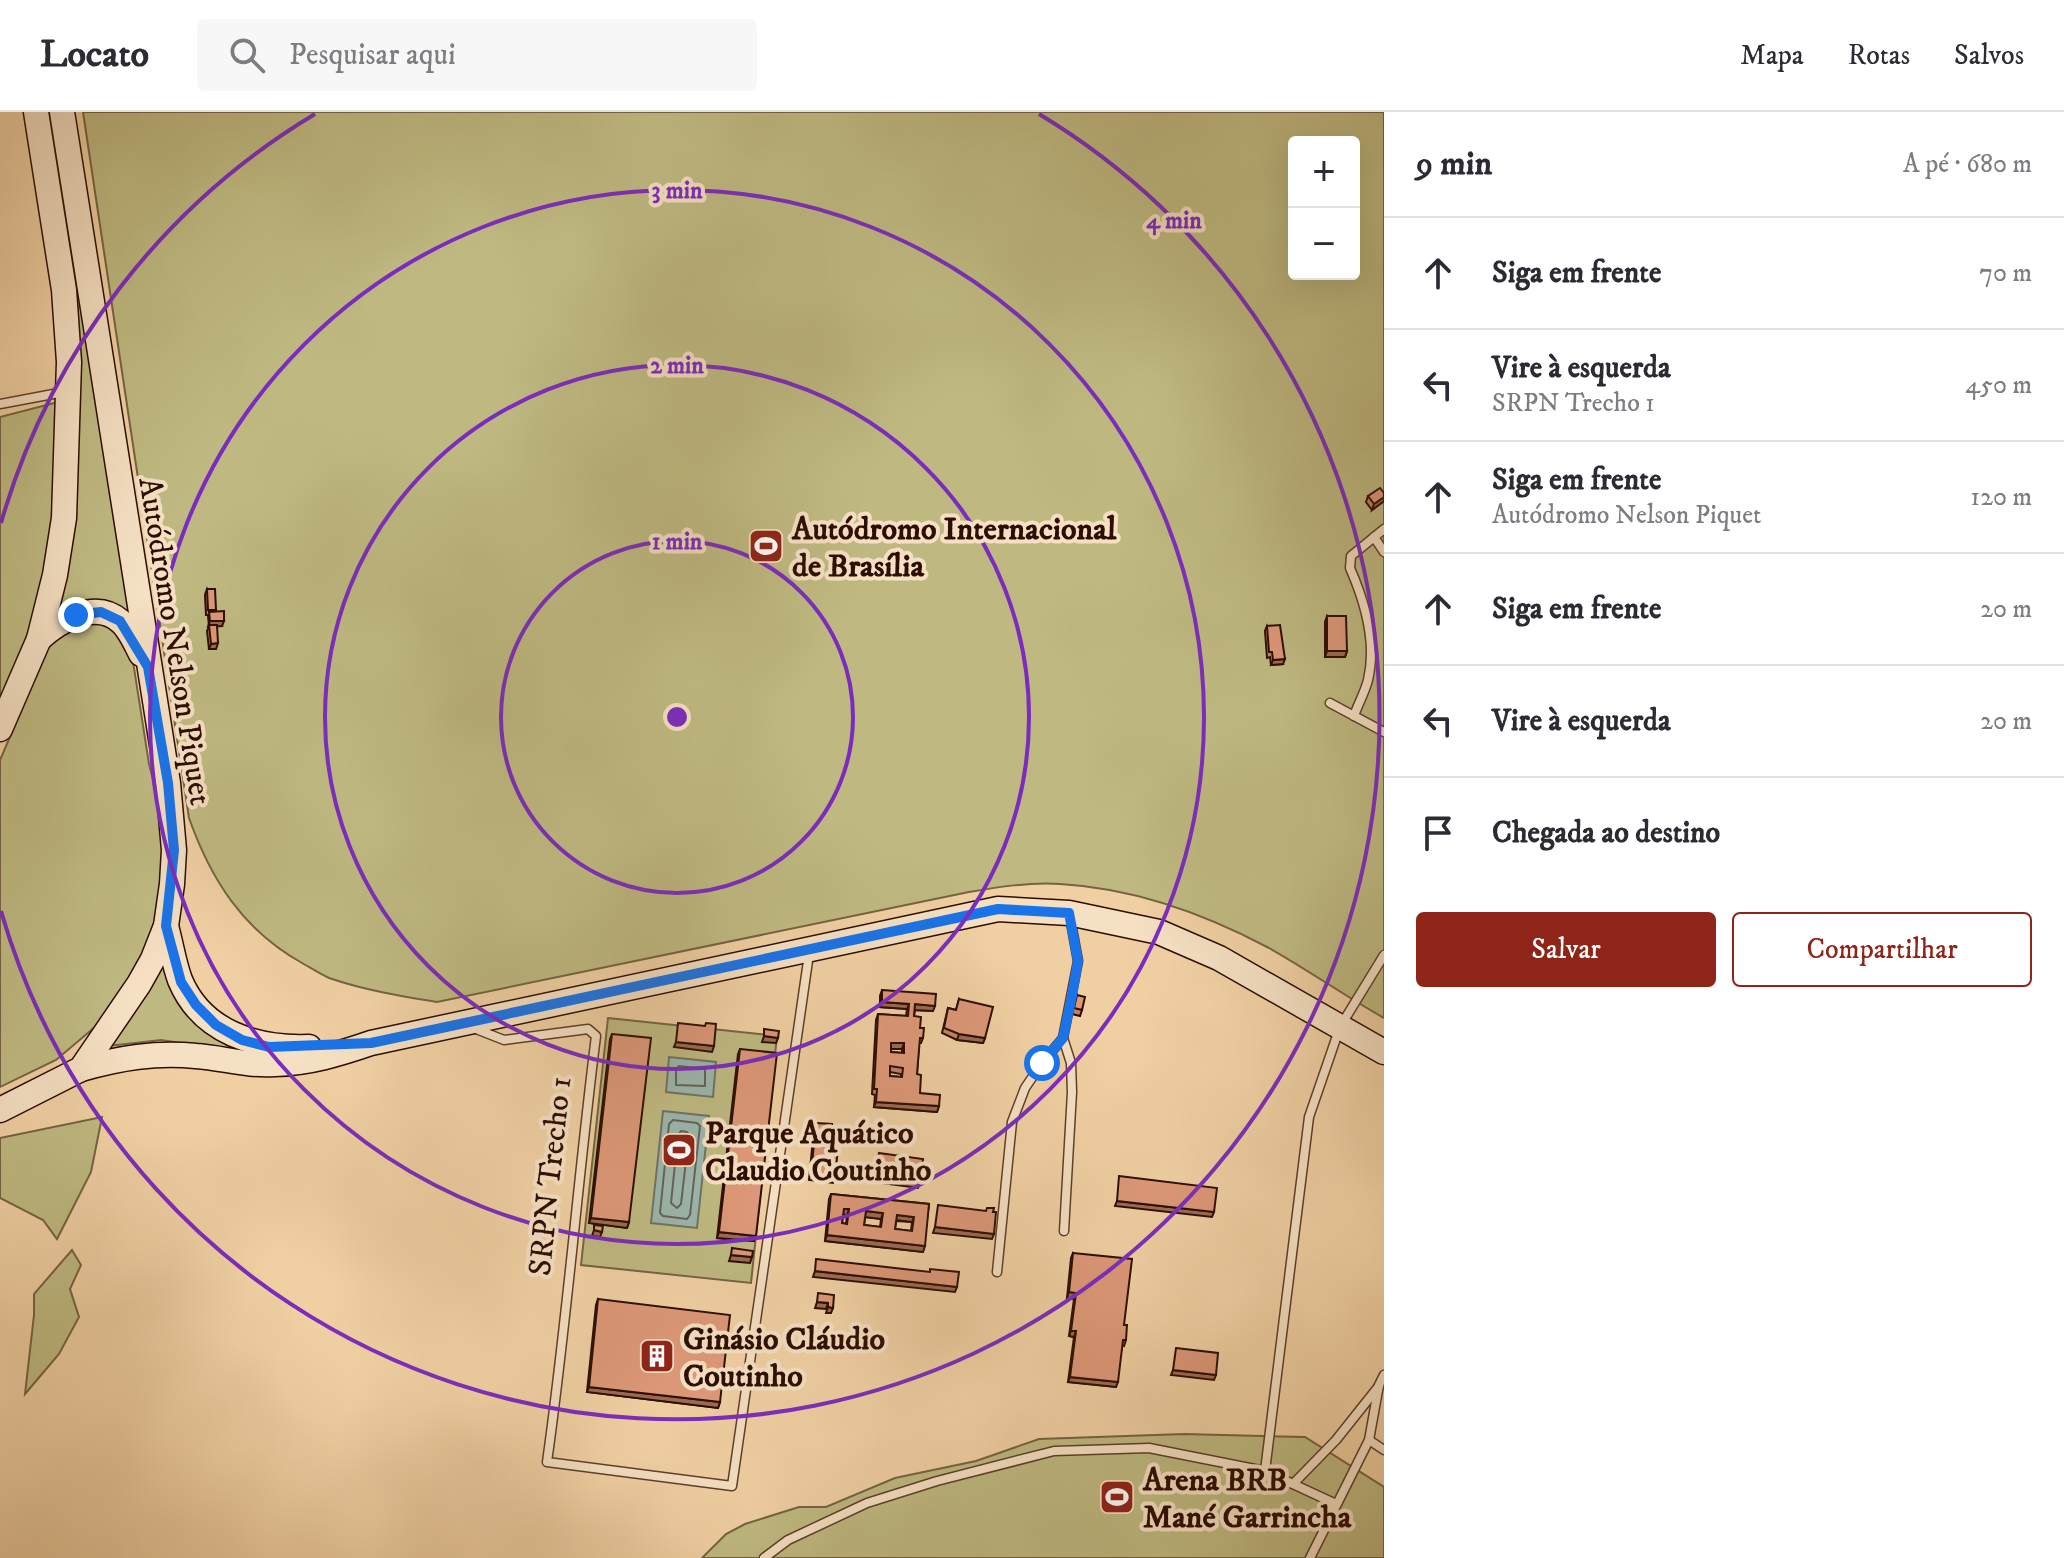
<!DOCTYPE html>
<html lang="pt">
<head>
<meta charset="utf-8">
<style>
	body { margin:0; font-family:"IM FELL DW Pica",serif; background:#f7f7f7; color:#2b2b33 }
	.controls { position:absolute; right:24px; top:24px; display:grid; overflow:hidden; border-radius:8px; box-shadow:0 8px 32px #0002 }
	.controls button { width:72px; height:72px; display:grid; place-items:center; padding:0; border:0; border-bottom:2px solid #e1e1e2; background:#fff; color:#2b2b33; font:40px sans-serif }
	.stop { position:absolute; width:24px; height:24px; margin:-18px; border:6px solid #1a73e8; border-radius:50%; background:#fff }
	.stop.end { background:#1a73e8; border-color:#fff; box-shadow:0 2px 8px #0008 }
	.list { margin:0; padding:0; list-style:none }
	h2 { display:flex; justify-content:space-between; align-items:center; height:104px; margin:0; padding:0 32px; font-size:34px }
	h2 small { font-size:26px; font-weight:400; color:#7c7c81 }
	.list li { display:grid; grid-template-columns:52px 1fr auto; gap:24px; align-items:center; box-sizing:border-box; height:112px; padding:0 32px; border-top:2px solid #e1e1e2 }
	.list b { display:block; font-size:30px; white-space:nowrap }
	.list p { margin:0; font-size:26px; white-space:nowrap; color:#7c7c81 }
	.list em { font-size:26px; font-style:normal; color:#7c7c81 }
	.actions { display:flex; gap:16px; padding:24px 32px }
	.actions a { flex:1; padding:18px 0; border:2px solid #8f2418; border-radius:8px; text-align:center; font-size:28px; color:#8f2418 }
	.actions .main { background:#8f2418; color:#fff }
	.icon { flex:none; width:44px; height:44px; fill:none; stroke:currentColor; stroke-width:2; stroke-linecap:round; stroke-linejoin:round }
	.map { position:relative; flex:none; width:1384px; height:1446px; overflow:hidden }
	header { display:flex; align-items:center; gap:48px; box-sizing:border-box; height:112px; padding:0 40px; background:#fff; border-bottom:2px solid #e1e1e2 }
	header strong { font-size:38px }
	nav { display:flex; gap:44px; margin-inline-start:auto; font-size:28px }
	.search { width:560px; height:72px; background:#f7f7f7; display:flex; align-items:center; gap:20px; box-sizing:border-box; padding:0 28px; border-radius:8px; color:#7c7c81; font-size:30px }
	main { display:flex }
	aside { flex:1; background:#fff }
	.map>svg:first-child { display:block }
	.green { fill:#bfb981; stroke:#766341; stroke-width:2; fill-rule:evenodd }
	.water { fill:#9bb6ac; stroke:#6f7268; stroke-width:2 }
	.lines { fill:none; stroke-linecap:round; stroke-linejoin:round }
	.shore { stroke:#646256; stroke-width:2 }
	.service-casing { stroke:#5e3e2a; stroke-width:11 }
	.secondary-casing { stroke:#2d0d01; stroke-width:27 }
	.service { stroke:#f5e0c3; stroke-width:8 }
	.secondary { stroke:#f5e0c3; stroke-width:24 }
	.wall { fill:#be8367; stroke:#2d0d01; stroke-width:2; fill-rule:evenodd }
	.shaded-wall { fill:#9b6a54; stroke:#2d0d01; stroke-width:2 }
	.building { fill:#dd9878; stroke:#2d0d01; stroke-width:2; fill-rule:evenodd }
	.route { stroke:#1a73e8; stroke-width:10 }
	.ring { fill:none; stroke:#7b2cbf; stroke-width:4 }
	.labels { text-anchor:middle; stroke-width:8; stroke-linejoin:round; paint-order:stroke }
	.poi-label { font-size:32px; font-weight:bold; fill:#2d0d01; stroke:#f5e0c3; text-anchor:start }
	.street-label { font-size:32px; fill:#2d0d01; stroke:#f5e0c3 }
	.centre { fill:#7b2cbf; stroke:#f5e0c3; stroke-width:4 }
	.ring-label { font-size:24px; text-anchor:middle; font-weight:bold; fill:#7b2cbf; stroke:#f5e0c3; stroke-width:8; stroke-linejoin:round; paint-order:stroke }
</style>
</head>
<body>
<header>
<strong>Locato</strong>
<div class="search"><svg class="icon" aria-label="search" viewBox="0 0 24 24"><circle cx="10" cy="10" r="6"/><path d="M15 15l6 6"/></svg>Pesquisar aqui</div>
<nav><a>Mapa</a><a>Rotas</a><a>Salvos</a></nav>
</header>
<main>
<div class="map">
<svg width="1384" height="1446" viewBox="0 0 1384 1446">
	<rect width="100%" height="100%" fill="#f0d0a3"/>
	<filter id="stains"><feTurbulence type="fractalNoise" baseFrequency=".0025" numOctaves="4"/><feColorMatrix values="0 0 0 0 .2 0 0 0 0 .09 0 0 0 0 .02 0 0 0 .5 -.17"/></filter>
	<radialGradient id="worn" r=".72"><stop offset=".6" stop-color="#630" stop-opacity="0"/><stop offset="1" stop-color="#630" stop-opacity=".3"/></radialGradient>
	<g class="green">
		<path d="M48,0H56L133,500L88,492L57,500L79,240L78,199Z"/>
		<path d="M83,0H1384V906C1345,884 1308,858 1269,836C1205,802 1132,776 1060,772C1029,770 998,775 969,780L437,890C400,884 364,878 329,866C320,862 311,856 302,851C243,818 211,768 189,706ZM1294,30H1354V162H1294Z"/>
		<path d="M58,290L55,412L29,520L0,592V305Z"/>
		<path d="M88,509L108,512L118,519L132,543L149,652L166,718L162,780L144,848L102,909L56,948L0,975V648L48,536L68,514Z"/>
		<path d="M163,846L255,942L161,928L108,934Z"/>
		<path d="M608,906L777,924L751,1171L581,1153Z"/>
		<path d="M102,1005L91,1060L57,1127L43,1108L0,1086V1026Z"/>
		<path d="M72,1138L81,1153L70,1177L79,1205L59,1242L25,1282L34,1203V1182Z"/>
		<path d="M1184,1322L1305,1325L1384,1375V1446H702L726,1422L745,1412L799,1395H826L895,1366L976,1349L1039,1327Z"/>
	</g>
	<g class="water">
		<path d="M669,945L716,950L713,985L666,980Z"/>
		<path d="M663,999L709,1004L697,1116L651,1111Z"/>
	</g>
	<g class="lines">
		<g class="shore">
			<path d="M679,954L705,957V974L676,973V957Z"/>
			<path d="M673,1008L697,1011L700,1014L690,1103L687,1107L663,1104L660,1101L669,1012Z"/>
			<path d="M681,1019L687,1020L689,1023L681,1092L677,1096L671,1091L678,1023Z"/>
		</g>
		<g class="service-casing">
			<g id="service">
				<path d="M0,292L64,280"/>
				<path d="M1374,425L1384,440"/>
				<path d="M1330,591L1384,620"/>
				<path d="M1354,604C1358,592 1365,580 1368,568C1377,530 1365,490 1350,456L1351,444L1384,417"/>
				<path d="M476,917L504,928L588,917L596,924C578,1066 567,1209 547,1350L732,1374L809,842"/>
				<path d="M1063,926L1071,951L1072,980L1064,1119"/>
				<path d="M997,1160L1012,1010L1025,976L1042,951L1063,926L1078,849L1070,805"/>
				<path d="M1369,1328L1384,1338"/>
				<path d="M1265,1359L1309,1005L1340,915L1384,843"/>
				<path d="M1293,1372L1336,1328L1379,1274"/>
				<path d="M764,1446L788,1428L867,1391L937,1369L1054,1339L1149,1336L1265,1359L1336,1392"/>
				<path d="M1310,1446L1369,1328L1379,1273L1384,1263"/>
			</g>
		</g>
		<g class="secondary-casing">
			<g id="secondary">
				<path d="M39,527C59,509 95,487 120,509C129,516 136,532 141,542"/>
				<path d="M0,617L39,527L55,463L64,406L69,250L64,178L36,0"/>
				<path d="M166,814C171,832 174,852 180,868C202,921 257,937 309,935"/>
				<path d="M81,957C120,946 155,940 196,944C223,946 248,954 275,952C309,951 339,942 371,931L998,797L1069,801L1159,820L1219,846L1384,940"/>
				<path d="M0,998L81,957L139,872L153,847L166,814L172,772L174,738L168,671L62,0"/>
			</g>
		</g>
		<use href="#service" class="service"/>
		<use href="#secondary" class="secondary"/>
	</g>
	<g class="wall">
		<path d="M1368,384L1384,389L1372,398L1366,390Z"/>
		<path d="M207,477L216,498L215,500L222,514H217L216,537H209L207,519L209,515L208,503H206L205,483Z"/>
		<path d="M1327,504L1347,539L1345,545H1325V510Z"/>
		<path d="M1267,514L1283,552L1271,553L1270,545L1267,546L1265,519Z"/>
		<path d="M882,878L933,899L915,898L914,904L920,916L923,926L921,931H919L917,962L920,981L939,994L937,1000L874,995L875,983L872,982L876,908L878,902L906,904L907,897L880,895V884ZM891,937H902V941L891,940ZM890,960L901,962V965L890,964Z"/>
		<path d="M1077,883L1082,898L1080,904L1072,902Z"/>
		<path d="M959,887L985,926L983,931L957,928L942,921L948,896L956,898Z"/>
		<path d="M612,922L629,1110L627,1116L589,1111L610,927Z"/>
		<path d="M740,937L754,1129L717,1126L738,942Z"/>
		<path d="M816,1011L830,1025L835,1066L833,1071L809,1068L814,1016Z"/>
		<path d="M831,1082L929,1092L923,1140L825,1129L829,1087ZM843,1102L847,1103L846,1112L842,1111ZM865,1105L881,1107L880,1115L864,1113ZM896,1109L912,1110L911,1119L895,1117Z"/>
		<path d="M1073,1141L1124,1213L1126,1228L1124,1234L1122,1233L1116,1275L1068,1270L1074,1225L1069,1224L1074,1187L1067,1186L1071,1146Z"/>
		<path d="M598,1187L720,1290L718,1296L587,1280L596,1193Z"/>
	</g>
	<g class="shaded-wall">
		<path d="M1384,385V389L1372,398L1374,392Z"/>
		<path d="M210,509H224L222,514L208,515Z"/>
		<path d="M218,531L216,537H209L211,532Z"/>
		<path d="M1327,539H1347L1345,545H1325Z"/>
		<path d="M1285,547L1283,552L1271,553L1273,548Z"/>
		<path d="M882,890L909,892L907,897L880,895Z"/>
		<path d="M915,892L935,894L933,899L913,898Z"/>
		<path d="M959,922L985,926L983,931L957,928Z"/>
		<path d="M764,924L778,926L776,931L762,930Z"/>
		<path d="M676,930L714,934L712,940L674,935Z"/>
		<path d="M891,931H904L902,937H889Z"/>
		<path d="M876,990L939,994L937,1000L874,995Z"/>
		<path d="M876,1064L920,1071L918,1076L874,1070Z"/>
		<path d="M1117,1089L1214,1100L1212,1105L1115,1094Z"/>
		<path d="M844,1097H849L847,1103L842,1102Z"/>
		<path d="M866,1099L883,1101L881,1107L864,1105Z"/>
		<path d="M897,1103L914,1105L912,1110L895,1108Z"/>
		<path d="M591,1106L629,1110L627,1116L589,1111Z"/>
		<path d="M935,1115L994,1122L992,1127L933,1121Z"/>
		<path d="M594,1118L602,1120L600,1125L592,1124Z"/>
		<path d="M719,1120L756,1124L754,1129L717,1126Z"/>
		<path d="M827,1123L925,1134L923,1140L825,1129Z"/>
		<path d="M731,1143L752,1145L750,1151L729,1149Z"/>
		<path d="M815,1159L957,1175L955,1180L813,1165Z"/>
		<path d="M1069,1180L1076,1181L1074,1187L1067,1186Z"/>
		<path d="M817,1190L828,1191L826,1197L815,1196Z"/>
		<path d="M828,1195L833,1196L831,1201H826Z"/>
		<path d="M1071,1219H1076L1074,1225L1069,1224Z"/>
		<path d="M1173,1258L1216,1263L1214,1268L1171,1263Z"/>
		<path d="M1070,1265L1118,1270L1116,1275L1068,1270Z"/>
		<path d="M589,1275L720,1290L718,1296L587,1280Z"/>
	</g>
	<g class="building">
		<path d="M1380,376L1384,381V385L1374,392L1368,384Z"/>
		<path d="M207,477H215L216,498H208Z"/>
		<path d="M224,499V509H210L209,500Z"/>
		<path d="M1327,504H1346L1347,539H1327Z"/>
		<path d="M209,513H217L218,531L211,532Z"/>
		<path d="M1280,513L1285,547L1273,548L1272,540H1269L1267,514Z"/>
		<path d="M882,878L936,882L935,894L915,892L914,904L921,905L920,916H924L923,926H920L917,962L921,963L920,981L940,983L939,994L876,990L877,977H874L878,902L908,904L909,892L882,890ZM891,931H904V941L891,940ZM890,954L903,956L902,965L890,964Z"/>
		<path d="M1077,883L1085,885L1082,898L1074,896Z"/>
		<path d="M959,887L993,895L985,926L959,922L944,916L948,896L956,898Z"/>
		<path d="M678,911L705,914L706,911L716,912L714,934L676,930Z"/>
		<path d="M764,917L779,919L778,926L764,924Z"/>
		<path d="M612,922L651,926L629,1110L591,1106Z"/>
		<path d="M740,937L777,941L756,1124L719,1120Z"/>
		<path d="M816,1011L832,1012L830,1025L839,1026L835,1066L811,1062Z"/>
		<path d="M879,1041L923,1047L920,1071L876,1064Z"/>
		<path d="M1119,1064L1217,1076L1214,1100L1117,1089Z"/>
		<path d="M831,1082L929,1092L925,1134L827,1123ZM844,1097H849L847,1112L842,1111ZM866,1099L883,1101L881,1115L864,1113ZM897,1103L914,1105L912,1119L895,1117Z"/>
		<path d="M938,1093L986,1099L987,1096H994L993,1100H996L994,1122L935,1115Z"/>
		<path d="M594,1113L603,1114L602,1120L594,1118Z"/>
		<path d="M732,1136L753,1139L752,1145L731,1143Z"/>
		<path d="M1073,1141L1132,1147L1124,1213H1127L1126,1228H1123L1118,1270L1070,1265L1076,1219H1071L1076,1181L1069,1180Z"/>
		<path d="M816,1147L930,1160V1157L959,1160L957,1175L815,1159Z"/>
		<path d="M818,1181L834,1183L833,1196L828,1195V1191L817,1190Z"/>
		<path d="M598,1187L730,1203L720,1290L589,1275Z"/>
		<path d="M1176,1236L1218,1241L1216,1263L1173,1258Z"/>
	</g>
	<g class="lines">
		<path class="route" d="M76,503L101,500L120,509L148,555L168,671L174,738L166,814L181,870L196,893L216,913L242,928L269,935L371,931L998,797L1069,801L1078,849L1072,884L1063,926L1042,951"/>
	</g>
	<g class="ring">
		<circle cx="677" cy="605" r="176"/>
		<circle cx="677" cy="605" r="352"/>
		<circle cx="677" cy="605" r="527"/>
		<path d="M1 411A703 703 0 0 1 315 2M1039 2A703 703 0 1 1 1 799"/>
	</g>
	<defs>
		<g id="stadium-square" transform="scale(1.8)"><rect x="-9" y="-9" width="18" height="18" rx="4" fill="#8f2418" stroke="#f5e0c3"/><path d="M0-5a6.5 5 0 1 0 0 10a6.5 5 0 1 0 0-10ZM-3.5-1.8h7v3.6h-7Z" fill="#fff"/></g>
		<g id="building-square" transform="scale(1.8)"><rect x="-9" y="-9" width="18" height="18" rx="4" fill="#8f2418" stroke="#f5e0c3"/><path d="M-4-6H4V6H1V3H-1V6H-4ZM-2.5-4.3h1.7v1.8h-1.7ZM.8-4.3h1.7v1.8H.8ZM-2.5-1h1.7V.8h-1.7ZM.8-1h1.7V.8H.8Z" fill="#fff"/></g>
	</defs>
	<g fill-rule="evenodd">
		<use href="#stadium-square" x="766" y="434"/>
		<use href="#stadium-square" x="679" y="1038"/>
		<use href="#building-square" x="657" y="1244"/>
		<use href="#stadium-square" x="1117" y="1385"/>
	</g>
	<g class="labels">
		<g class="poi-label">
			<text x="792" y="427">Autódromo Internacional<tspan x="792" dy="37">de Brasília</tspan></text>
			<text x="705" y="1031">Parque Aquático<tspan x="705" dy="37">Claudio Coutinho</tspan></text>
			<text x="683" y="1237">Ginásio Cláudio<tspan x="683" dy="37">Coutinho</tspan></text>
			<text x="1143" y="1378">Arena BRB<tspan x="1143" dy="37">Mané Garrincha</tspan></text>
		</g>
		<g class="street-label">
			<text transform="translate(176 529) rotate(81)" y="11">Autódromo Nelson Piquet</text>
			<text transform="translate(549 1064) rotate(-84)" y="11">SRPN Trecho 1</text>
		</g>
	</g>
	<circle cx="677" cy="605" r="12" class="centre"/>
	<g class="ring-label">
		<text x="677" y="86">3 min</text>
		<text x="1174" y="116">4 min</text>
		<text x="677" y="261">2 min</text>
		<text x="677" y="437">1 min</text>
	</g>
	<rect width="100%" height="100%" filter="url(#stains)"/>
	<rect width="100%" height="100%" fill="url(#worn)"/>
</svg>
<div class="controls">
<button>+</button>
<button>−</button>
</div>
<div class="stop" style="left:1042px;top:951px"></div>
<div class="stop end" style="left:76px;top:503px"></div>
</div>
<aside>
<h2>9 min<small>A pé · 680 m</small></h2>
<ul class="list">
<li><svg class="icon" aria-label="ahead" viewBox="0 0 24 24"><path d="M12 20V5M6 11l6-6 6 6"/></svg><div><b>Siga em frente</b></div><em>70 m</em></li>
<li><svg class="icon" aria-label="left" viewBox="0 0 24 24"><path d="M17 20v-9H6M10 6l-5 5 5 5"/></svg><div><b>Vire à esquerda</b><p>SRPN Trecho 1</p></div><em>450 m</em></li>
<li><svg class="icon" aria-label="ahead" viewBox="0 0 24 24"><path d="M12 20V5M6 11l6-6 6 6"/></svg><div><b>Siga em frente</b><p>Autódromo Nelson Piquet</p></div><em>120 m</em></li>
<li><svg class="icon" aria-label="ahead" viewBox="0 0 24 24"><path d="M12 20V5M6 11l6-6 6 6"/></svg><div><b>Siga em frente</b></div><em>20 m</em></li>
<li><svg class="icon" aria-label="left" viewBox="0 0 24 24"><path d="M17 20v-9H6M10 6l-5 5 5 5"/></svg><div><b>Vire à esquerda</b></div><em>20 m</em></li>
<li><svg class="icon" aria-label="arrive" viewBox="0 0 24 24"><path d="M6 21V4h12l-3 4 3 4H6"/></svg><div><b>Chegada ao destino</b></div></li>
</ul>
<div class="actions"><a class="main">Salvar</a><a>Compartilhar</a></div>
</aside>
</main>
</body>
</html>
